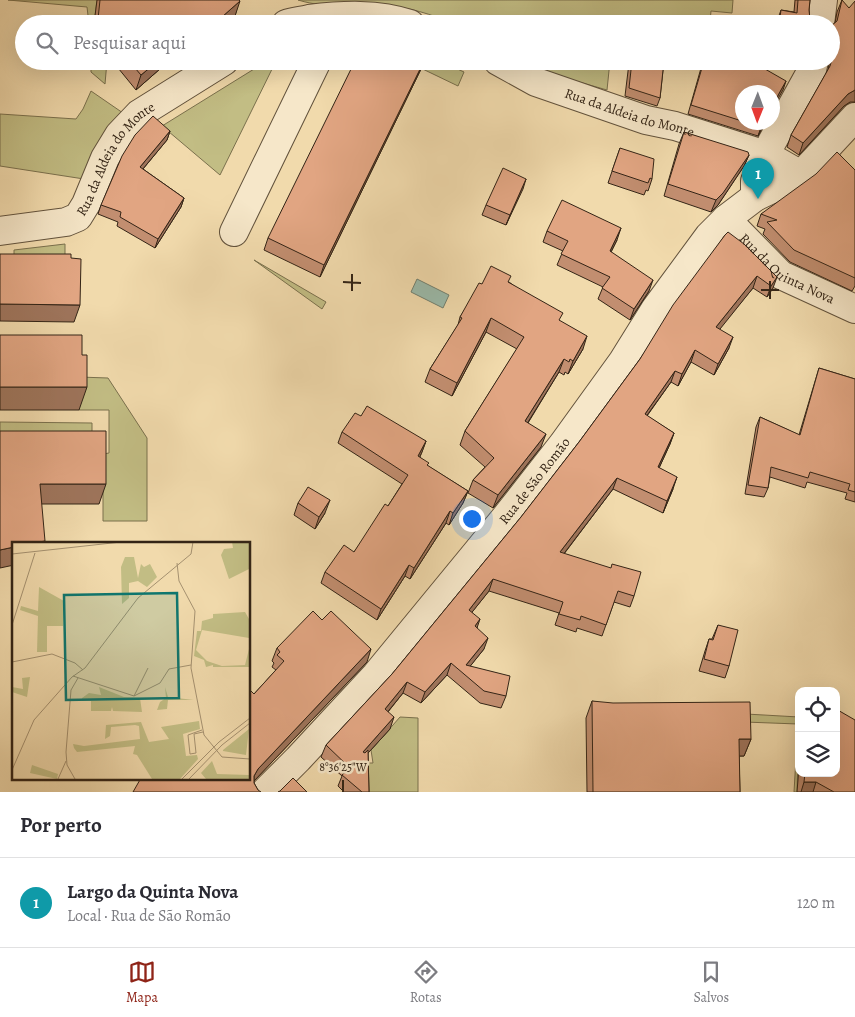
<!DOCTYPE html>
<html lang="pt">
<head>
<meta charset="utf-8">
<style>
	body { margin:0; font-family:Alegreya,serif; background:#f7f7f7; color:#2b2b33 }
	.controls { position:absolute; right:15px; bottom:15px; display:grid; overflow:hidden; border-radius:10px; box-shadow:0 5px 20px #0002 }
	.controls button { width:45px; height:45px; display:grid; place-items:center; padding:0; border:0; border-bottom:1px solid #e1e1e2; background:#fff; color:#2b2b33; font:25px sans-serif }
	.compass { position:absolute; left:735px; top:85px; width:45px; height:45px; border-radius:50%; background:#fff; box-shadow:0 5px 20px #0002; rotate:181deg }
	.you { position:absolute; left:471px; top:518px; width:18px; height:18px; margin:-12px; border:4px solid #fff; border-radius:50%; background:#1a73e8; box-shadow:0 0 0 8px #1a73e833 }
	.badge { display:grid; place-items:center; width:32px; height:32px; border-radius:50%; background:#8f2418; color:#fff; font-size:16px; font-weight:700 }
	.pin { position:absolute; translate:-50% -41px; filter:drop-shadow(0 1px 2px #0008) }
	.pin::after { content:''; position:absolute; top:26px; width:18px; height:15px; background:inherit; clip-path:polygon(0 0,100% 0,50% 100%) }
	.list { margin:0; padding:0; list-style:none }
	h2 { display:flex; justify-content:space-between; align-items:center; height:65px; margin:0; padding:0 20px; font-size:21px }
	h2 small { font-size:16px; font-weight:400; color:#7c7c81 }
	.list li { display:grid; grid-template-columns:32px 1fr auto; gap:15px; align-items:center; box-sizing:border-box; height:90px; padding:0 20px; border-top:1px solid #e1e1e2 }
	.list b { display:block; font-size:19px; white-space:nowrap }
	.list p { margin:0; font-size:16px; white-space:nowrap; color:#7c7c81 }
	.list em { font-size:16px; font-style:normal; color:#7c7c81 }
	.icon { flex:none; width:28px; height:28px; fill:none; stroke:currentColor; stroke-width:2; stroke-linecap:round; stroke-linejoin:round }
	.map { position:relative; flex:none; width:855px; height:792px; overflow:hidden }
	.search { position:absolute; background:#fff; box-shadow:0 5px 20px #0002; left:15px; right:15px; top:15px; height:55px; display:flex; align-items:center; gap:12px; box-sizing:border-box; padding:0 18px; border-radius:28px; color:#7c7c81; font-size:19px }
	.sheet { height:155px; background:#fff }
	nav { display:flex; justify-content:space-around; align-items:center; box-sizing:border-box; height:70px; border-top:1px solid #e1e1e2; background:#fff; font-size:14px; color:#7c7c81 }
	nav a { display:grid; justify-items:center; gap:2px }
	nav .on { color:#8f2418 }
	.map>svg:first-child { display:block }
	.green { fill:#c2bd84; stroke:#7a704d }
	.water { fill:#9bbbab; stroke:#717f6f }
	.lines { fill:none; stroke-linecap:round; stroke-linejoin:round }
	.minor-casing { stroke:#62523c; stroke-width:30 }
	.minor { stroke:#f6e7c9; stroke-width:28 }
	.wall { fill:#c28e70; stroke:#332416 }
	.shaded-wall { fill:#9e745b; stroke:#332416 }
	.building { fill:#e1a582; stroke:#332416 }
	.ticks { fill:none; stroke:#332416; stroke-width:2 }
	.labels { text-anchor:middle; stroke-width:5; stroke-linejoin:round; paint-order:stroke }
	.street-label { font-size:14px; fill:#332416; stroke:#f6e7c9 }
	.inset-road { fill:none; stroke:#a59170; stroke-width:1 }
	.view { fill:#0f766e; fill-opacity:0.15; stroke:#0f766e; stroke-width:2.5 }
	.inset-edge { fill:none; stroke:#332416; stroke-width:2.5 }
	.ticks-label { font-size:12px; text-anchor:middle; fill:#332416; stroke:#f6e7c9; stroke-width:5; stroke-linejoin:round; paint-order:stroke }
</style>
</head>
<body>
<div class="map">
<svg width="855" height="792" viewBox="0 0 855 792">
	<rect width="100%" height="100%" fill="#f1daac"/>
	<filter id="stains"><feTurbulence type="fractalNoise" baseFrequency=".004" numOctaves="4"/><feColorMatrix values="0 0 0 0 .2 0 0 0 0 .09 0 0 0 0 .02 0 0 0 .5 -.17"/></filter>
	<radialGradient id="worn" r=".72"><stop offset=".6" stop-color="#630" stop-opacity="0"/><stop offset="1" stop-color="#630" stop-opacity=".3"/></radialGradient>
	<g class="green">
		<path d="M8,0H97L94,24H89L87,7Z"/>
		<path d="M298,0H733L732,13L711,11L710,22L691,20L690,24H452C433,14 407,7 386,6C354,3 331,10 298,0Z"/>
		<path d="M91,61H107L105,84L91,72Z"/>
		<path d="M267,61H276L220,175L162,126Z"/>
		<path d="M406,61H440L464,72L458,86Z"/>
		<path d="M523,61H610L607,90L551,74Z"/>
		<path d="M91,91L123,113L84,179L0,166V114L76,119L83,109Z"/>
		<path d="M65,244V272L14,271V250Z"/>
		<path d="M254,260L326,302L322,309Z"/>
		<path d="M79,377L108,378L147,438V521H103V454L109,453V410H79Z"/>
		<path d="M0,422L92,423V439H0Z"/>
		<path d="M728,713L799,717L797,792H794L798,724L744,722Z"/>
		<path d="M400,717L418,718V792H364V763H373L371,750Z"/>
	</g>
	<path class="water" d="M417,279L449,295L443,308L411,292Z"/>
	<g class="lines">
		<g class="minor-casing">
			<g id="minor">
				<path d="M286,24C293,21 301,21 309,19C342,15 378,13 410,24"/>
				<path d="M820,24L823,0"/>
				<path id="s1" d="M498,61L536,82L646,120L675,126L766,155L801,175"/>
				<path d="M755,197V181L772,142L812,70L814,61"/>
				<path id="s2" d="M726,219L781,275L855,309"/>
				<path id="s3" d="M0,231L66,222L78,217L86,204L105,158L119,135L139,114L224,61"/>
				<path d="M234,232L317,61"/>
				<path id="s4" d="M265,792L298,759L376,675L505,518L563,444L623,361L656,308L709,236L726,219L755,197L801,175L855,117"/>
			</g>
		</g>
		<use href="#minor" class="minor"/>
	</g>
	<g class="wall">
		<path d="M97,0H239L235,16L226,24H94Z"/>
		<path d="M795,0H810L809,10L810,19L814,24H776L781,10L794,12Z"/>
		<path d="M842,0L855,102H850L844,106L799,155L787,147L791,135L828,70L829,64V61H831V26L835,23L837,12Z"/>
		<path d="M114,61H169L136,90L114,63Z"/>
		<path d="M614,61H664L660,98L657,106L625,96L629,63Z"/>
		<path d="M703,61H751L783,90L742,92V122H765L758,136L688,114Z"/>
		<path d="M421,69L320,277L264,250L268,238Z"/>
		<path d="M170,131L167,140L143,169L184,198L181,207L155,248L117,226L118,222L98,214L101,205Z"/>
		<path d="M684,132L749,155L744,166L718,205L711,212L664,196L679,144Z"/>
		<path d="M620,148L652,179L648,191L646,190L644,195L608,183Z"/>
		<path d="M855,170V286L852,291L790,262L763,234L765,229L757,226L761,214Z"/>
		<path d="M526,179L506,225L482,215L486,205Z"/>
		<path d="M547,231L617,240L611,252L649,291L630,320L598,299L603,287L557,265L563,251L543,242Z"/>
		<path d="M725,235L773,288L767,297L753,288L719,329L729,348L714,375L691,362L678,386L671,382L647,416L674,433L670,444L659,468L673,489L663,513L613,489L564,554L634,596L630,607L614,602L602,636L577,628L576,632L555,625L559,613L489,591L472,612L484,649L470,666L506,696L501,708L480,703L447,675L421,703L403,693L388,712L390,729L368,753L369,792H344L338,786L342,776L321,757L326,745L392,674L521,517L579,442L640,359Z"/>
		<path d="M509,282L560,321L583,349L568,374L565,372L564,375L559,372L528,423L541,447L493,508L468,493L473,480L485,467L460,445L465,431L517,349L486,332L452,396L425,382L430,369L458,325L460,317L482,284Z"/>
		<path d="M819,368L855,379V502L845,499L847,493L807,482L805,488L770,477L768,488L764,497L745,494L756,427L760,417L799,435Z"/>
		<path d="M361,416L426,441L420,457L428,466L468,491L463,503L449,525L446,523L410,579L405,576L377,620L321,583L325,572L354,552L388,506L402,484L338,443L342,432Z"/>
		<path d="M298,503L325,513L315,529L294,515Z"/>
		<path d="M718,625L729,666L725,678L699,671L705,651L709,639H712Z"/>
		<path d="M277,648L367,662L254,781V783L258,790L133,792L249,778L254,694L276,670L272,667L274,663L272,661Z"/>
		<path d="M592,701L751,739L744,756H739L740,792H587L586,718Z"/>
		<path d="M799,767V773H836L855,792H797Z"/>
	</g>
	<g class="shaded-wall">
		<path d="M240,1L235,16L226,24H214Z"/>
		<path d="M158,61H169L136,90L141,75Z"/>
		<path d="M424,61L421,69L320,277L324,265Z"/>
		<path d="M614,61H630L629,63Z"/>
		<path d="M786,81L783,90L772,109V106Z"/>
		<path d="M855,90V102H850L844,106L799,155L803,143L848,94Z"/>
		<path d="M763,122H765L758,136L761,127Z"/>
		<path d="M170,131L167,140L137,176L140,167Z"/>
		<path d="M749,155L744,166L718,205L711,212L716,200Z"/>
		<path d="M526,179L523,189L506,225L510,215Z"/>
		<path d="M184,198L181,207L155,248L158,239Z"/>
		<path d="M621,228L617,240L606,262L610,251Z"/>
		<path d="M757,276L753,288L712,339L716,327Z"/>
		<path d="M777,277L773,288L767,297L771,286Z"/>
		<path d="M653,280L649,291L630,320L634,309Z"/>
		<path d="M0,304L80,305L74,322L0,321Z"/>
		<path d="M491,318L486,332L452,396L457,383Z"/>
		<path d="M587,336L583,349L568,374L573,361Z"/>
		<path d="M733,337L729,348L714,375L718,364Z"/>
		<path d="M695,350L691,362L678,386L682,374Z"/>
		<path d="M564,359L559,372L520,435L525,421Z"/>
		<path d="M675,371L671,382L640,425L645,414Z"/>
		<path d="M0,387H87L79,410H0Z"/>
		<path d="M674,433L670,444L654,479L658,467Z"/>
		<path d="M546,434L541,447L493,508L498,495Z"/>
		<path d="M426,441L422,452L414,468L418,456Z"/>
		<path d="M677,477L673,489L663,513L667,501Z"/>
		<path d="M617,478L613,489L556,564L560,552Z"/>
		<path d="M40,484H106L99,504H32Z"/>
		<path d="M468,491L463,503L449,525L453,513Z"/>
		<path d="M330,500L325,513L315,529L319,517Z"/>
		<path d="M450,511L446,523L410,579L414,568Z"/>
		<path d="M45,541L44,543H33Z"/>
		<path d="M14,547V565L0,568V550Z"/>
		<path d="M409,565L405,576L377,620L381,609Z"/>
		<path d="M493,579L489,591L465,621L469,610Z"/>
		<path d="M480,619L476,631L475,626Z"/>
		<path d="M488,638L484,649L464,674L466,665Z"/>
		<path d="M371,649L367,662L254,781V776L258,769Z"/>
		<path d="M451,663L447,675L421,703L425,692Z"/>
		<path d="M407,682L403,693L381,720L385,709Z"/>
		<path d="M394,717L390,729L359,763L363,752Z"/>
		<path d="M739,739H751L744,756H733Z"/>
		<path d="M804,782H816L813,792H801Z"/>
	</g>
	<g class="building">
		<path d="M100,0H239L240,1L214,24H102L103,21L98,19Z"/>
		<path d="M798,0H810L809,10L810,19L814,24H779L781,10L797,13Z"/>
		<path d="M842,0L849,8L855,1V90L848,94L803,143L791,135L830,66L834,53L833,44L831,41V26L837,21Z"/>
		<path d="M595,19L626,22V24H594Z"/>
		<path d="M736,21L772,24H736Z"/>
		<path d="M129,61H158L141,75Z"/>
		<path d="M355,61H424L324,265L268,238Z"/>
		<path d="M632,61H664L660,98L629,88Z"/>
		<path d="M704,61H751L786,81L772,106V92H742V121L691,105Z"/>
		<path d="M153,116L170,131L140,167L184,198L158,239L120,217L121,212L101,205L122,156L135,135Z"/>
		<path d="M748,122H763L761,127Z"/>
		<path d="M684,132L748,152L749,155L723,193L716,200L668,184Z"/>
		<path d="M620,148L654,159L652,179L650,178L648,183L612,171Z"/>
		<path d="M837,152L855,170V278L794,250L767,222L777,220L761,214L816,174Z"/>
		<path d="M503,168L526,179L510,215L486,205Z"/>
		<path d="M562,200L621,228L610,251L653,280L634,309L602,288L610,277L561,254L568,241L547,231Z"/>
		<path d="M728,232L744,244L777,277L771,286L757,276L716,327L733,337L718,364L695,350L682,374L675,371L645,414L674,433L658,467L677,477L667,501L617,478L560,552L611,568L612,564L641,572L634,596L618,591L606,625L581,616L580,620L559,614L563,602L493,579L469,610L480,619L475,626L488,638L466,665L510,676L506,696L484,691L451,663L425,692L407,682L385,709L394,717L363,752L365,753L368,750L369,792H362L342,775L350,768L326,745L392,674L521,517L579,442L640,359L673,305L725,235Z"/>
		<path d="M0,254H71V258L81,259L80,305L0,304Z"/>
		<path d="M491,266L511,276L508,282L563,313L559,320L587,336L573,361L570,359L569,362L564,359L525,421L546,434L498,495L473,480L494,458L465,431L524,337L491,318L457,383L430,369L462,318L460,317L479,283L482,284Z"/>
		<path d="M0,335H82V355H87V387H0Z"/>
		<path d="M819,368L855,379V492L848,490L850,484L810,472L808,478L771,467L768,488L748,485L760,417L800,435Z"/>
		<path d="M367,406L426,441L418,456L429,463L427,465L468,491L453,513L450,511L414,568L409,565L381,609L325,572L344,545L354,552L385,504L388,506L408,475L342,432L355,413L361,416Z"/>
		<path d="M0,431H106V484H40L45,541L33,543H14V547L0,550Z"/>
		<path d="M308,487L330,500L319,517L298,503Z"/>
		<path d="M313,611L322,620L331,611L371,649L258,769L254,776V783L258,790L261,792H133L141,778H249V689L254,694L284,661L277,655L280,652L277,648Z"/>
		<path d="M718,625L738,630L729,666L704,659L709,639L713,640Z"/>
		<path d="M592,701L613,703L750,702L751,739H739L740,792H593Z"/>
		<path d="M836,709L855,720V792H834L816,782H804L805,773H836Z"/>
		<path d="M293,778L307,792H278L280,791Z"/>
	</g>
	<path class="ticks" d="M343,282L361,283M761,290H779M352,291V274M770,299V281M343,792V780"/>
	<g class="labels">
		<g class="street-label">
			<text dy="5" stroke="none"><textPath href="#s1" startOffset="142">Rua da Aldeia do Monte</textPath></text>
			<text dy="5" stroke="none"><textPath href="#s3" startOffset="150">Rua da Aldeia do Monte</textPath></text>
			<text dy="5" stroke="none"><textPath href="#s2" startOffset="80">Rua da Quinta Nova</textPath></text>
			<text dy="5" stroke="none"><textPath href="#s4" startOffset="412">Rua de São Romão</textPath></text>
		</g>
	</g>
	<g transform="translate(12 542)">
		<rect width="238" height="238" fill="#f1daac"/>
		<path d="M220,0H237V27L217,37L209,13L212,7L221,6ZM113,15H122L126,36L129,22L132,25L138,22L145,35L135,45L126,39L117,41V56L110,62L109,25ZM27,45L52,59L51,84H35V110H25L26,74L8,68L9,64L26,69ZM233,70L237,77V96L190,88L184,108L195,119L210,124L233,123L237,107V125H201V123L194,125L192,118L182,114L185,89H189L190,79L201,76V72ZM18,135L15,155L0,150V145L11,147L10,136ZM87,145L112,155L128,156L130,170L101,169L100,165L99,169H79V159H70V156L77,151L89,153ZM153,145L156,155L182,158H156L155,167L145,168L148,160L154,156ZM187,179L188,187L171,192L174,214L185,213L186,217L168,237H140L125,213L121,212L123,204L65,210L62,206L61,202L72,204L128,197L127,184L123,183L99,185L98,194L93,197L94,183L129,180L137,200L157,197L149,185ZM237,187L234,213L211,209V208ZM200,219L205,232L237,233V237H194L189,231ZM20,223L46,232L45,237L18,231Z" fill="#c2bd84"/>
		<path class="inset-road" d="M0,12L109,0M165,21L167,39L183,69L179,126L192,193L210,215L238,217M0,83L23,11M0,120L40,112L63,121L71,128M61,134L122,154L148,141L157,127L179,123M122,154L136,126M190,188L176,193L178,212L184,211L182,192L191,190M0,228L22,178L60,135L73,126L126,56L179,12L181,0M46,237L54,219M63,237L55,223L54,210L59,148L66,136M170,237L207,200L238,176M177,237L210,203L238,181"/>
		<path class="view" d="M165,51L167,156L54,158L52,53Z"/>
		<rect width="238" height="238" class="inset-edge"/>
	</g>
	<g class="ticks-label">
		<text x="343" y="771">8°36'25"W</text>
	</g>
	<rect width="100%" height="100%" filter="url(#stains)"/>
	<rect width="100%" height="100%" fill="url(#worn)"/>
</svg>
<div class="controls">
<button><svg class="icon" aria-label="locate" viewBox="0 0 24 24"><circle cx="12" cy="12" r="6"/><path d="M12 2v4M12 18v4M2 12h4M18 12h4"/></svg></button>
<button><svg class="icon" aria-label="layers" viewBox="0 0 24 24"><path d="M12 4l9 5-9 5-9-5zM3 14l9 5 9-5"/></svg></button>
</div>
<svg class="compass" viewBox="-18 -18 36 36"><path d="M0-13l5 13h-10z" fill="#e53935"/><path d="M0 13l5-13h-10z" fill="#7c7c81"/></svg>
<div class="you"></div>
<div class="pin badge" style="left:758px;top:199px;background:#0f9aa8">1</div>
<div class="search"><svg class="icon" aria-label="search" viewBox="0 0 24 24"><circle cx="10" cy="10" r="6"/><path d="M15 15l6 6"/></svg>Pesquisar aqui</div>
</div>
<section class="sheet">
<h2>Por perto<small></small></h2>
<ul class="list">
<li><span class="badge" style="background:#0f9aa8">1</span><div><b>Largo da Quinta Nova</b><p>Local · Rua de São Romão</p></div><em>120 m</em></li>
</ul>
</section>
<nav>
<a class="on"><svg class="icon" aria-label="map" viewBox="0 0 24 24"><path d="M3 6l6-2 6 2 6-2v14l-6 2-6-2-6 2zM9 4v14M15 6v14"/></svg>Mapa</a>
<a><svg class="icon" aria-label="directions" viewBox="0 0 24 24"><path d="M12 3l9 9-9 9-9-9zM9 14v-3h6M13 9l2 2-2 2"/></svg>Rotas</a>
<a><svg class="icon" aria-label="saved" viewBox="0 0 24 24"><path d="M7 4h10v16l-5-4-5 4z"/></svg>Salvos</a>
</nav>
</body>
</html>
